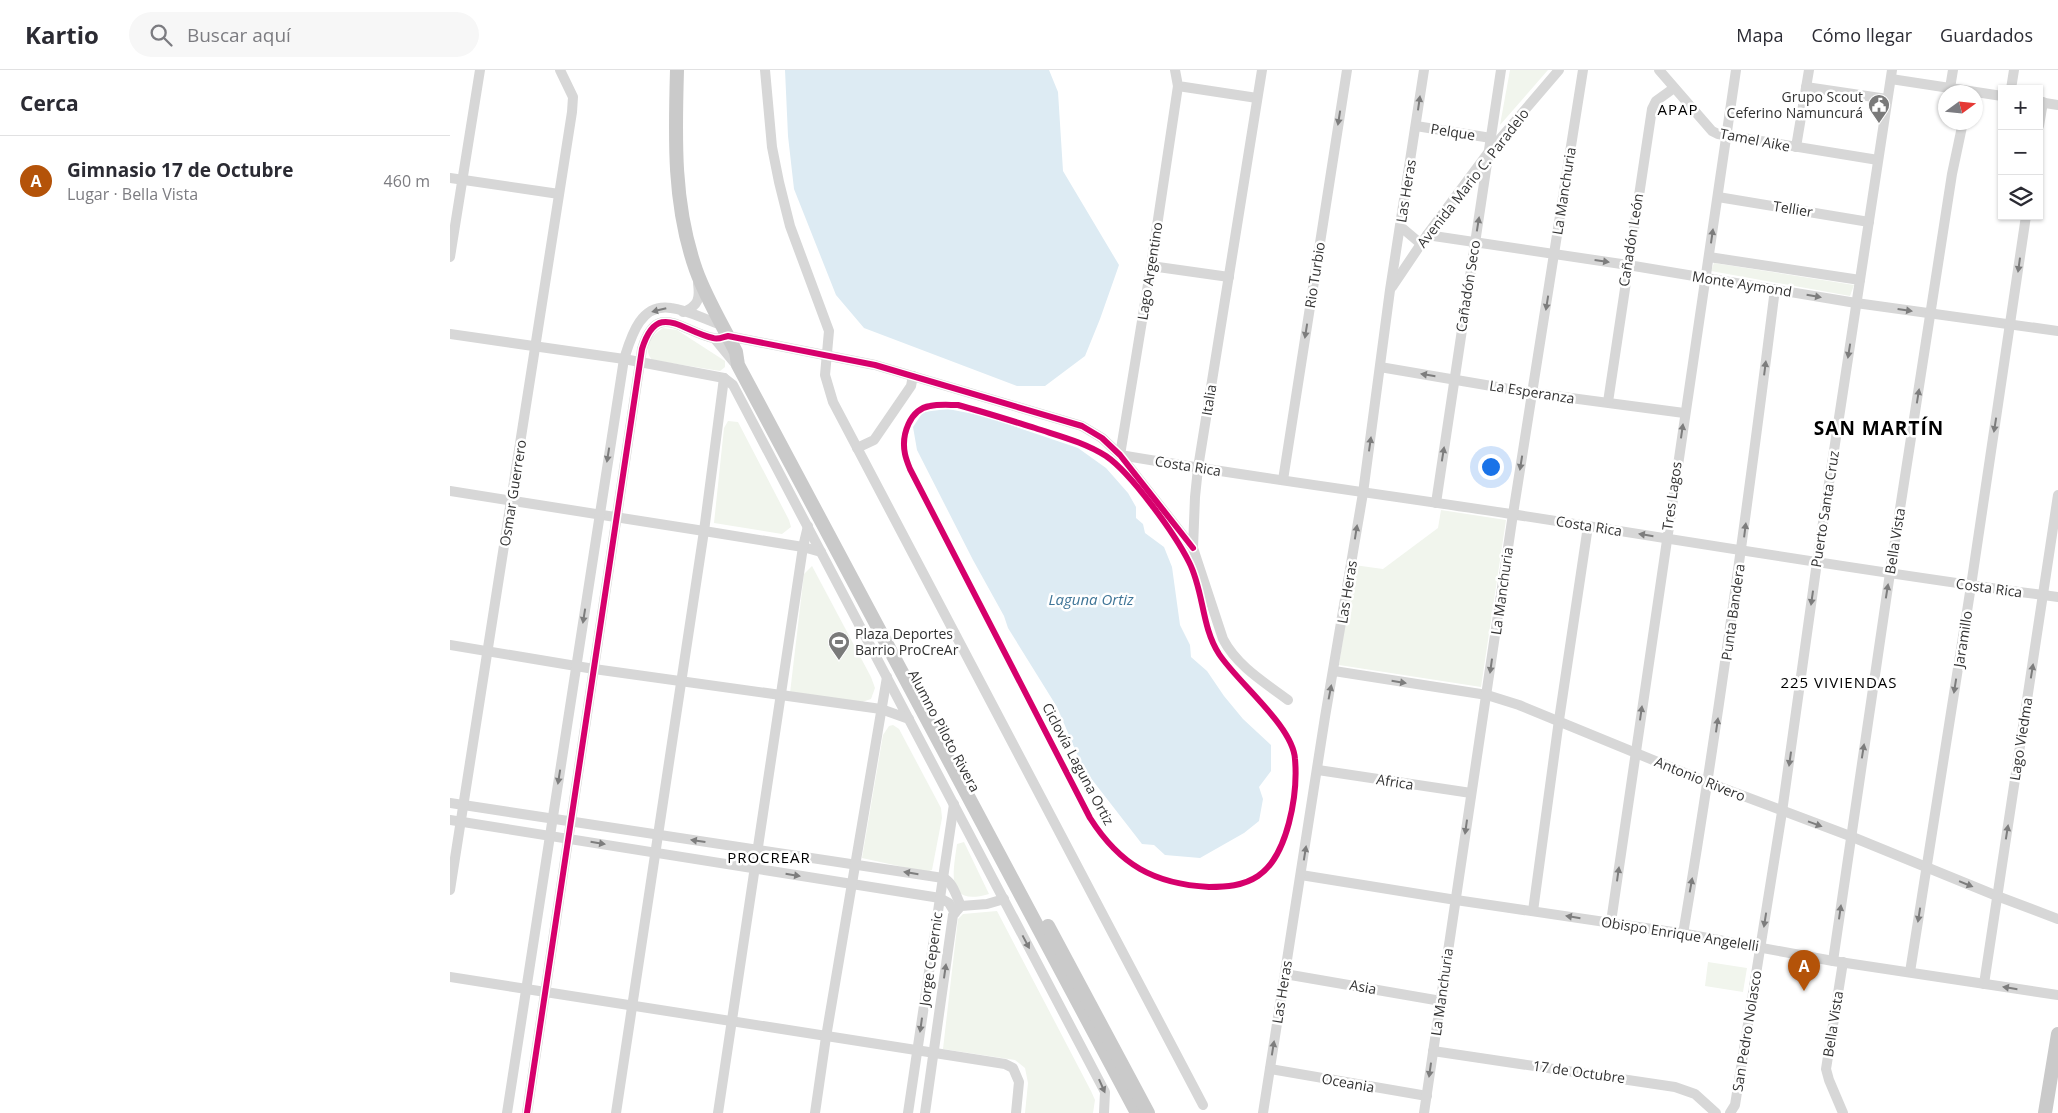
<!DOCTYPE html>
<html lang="es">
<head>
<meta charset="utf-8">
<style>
	body { margin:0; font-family:"Open Sans",sans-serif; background:#f7f7f7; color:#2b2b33 }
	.controls { position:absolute; right:15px; top:15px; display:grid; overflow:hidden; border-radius:0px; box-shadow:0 1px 4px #0004 }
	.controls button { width:45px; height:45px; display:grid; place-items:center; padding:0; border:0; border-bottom:1px solid #e1e1e2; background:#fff; color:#2b2b33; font:25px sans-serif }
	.compass { position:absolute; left:1488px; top:15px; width:45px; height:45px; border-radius:50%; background:#fff; box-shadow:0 1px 4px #0004; rotate:75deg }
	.you { position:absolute; left:1040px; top:396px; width:18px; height:18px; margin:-12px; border:4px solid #fff; border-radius:50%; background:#1a73e8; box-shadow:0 0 0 8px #1a73e833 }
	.badge { display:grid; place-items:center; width:32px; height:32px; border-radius:50%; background:#b45309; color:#fff; font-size:16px; font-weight:700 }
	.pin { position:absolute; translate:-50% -41px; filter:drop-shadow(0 1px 2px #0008) }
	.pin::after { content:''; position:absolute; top:26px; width:18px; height:15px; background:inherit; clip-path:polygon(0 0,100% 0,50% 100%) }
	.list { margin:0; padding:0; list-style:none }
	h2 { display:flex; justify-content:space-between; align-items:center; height:65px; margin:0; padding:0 20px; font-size:21px }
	h2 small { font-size:16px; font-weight:400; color:#7c7c81 }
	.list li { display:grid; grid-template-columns:32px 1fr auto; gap:15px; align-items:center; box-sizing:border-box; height:90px; padding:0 20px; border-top:1px solid #e1e1e2 }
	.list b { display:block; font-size:19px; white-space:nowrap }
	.list p { margin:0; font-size:16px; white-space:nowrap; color:#7c7c81 }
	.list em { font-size:16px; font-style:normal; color:#7c7c81 }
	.icon { flex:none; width:28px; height:28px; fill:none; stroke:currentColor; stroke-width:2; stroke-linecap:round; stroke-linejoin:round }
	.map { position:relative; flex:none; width:1608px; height:1043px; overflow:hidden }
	header { display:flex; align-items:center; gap:30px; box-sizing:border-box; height:70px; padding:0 25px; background:#fff; border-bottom:1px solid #e1e1e2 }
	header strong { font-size:24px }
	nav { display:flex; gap:28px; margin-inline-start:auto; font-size:18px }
	.search { width:350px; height:45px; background:#f7f7f7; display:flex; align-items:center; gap:12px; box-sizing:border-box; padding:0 18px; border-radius:28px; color:#7c7c81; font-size:19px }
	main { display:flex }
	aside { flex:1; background:#fff }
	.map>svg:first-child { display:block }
	.green { fill:#f1f5ed }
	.water { fill:#ddebf3 }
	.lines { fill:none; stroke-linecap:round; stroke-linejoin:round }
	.minor { stroke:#d7d7d7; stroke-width:10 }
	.major { stroke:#cacaca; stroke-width:14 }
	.cycleway-casing { stroke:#fff; stroke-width:9 }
	.cycleway { stroke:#d6006c; stroke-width:6 }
	.oneway { fill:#7d7d7d }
	.labels { text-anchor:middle; stroke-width:5; stroke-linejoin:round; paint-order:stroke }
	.poi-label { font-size:14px; fill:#333; stroke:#fff; text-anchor:end }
	.street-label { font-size:14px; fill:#333; stroke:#fff }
	.neighbourhood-label { font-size:15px; letter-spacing:1px; fill:#000; stroke:#fff }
	.water-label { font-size:15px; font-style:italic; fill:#3f7597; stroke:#fff }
	.district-label { font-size:19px; font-weight:bold; letter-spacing:1px; fill:#000; stroke:#fff }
</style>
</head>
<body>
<header>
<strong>Kartio</strong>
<div class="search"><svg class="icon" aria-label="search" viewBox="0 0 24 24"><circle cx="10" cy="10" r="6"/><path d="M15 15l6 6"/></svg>Buscar aquí</div>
<nav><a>Mapa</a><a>Cómo llegar</a><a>Guardados</a></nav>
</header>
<main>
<aside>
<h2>Cerca<small></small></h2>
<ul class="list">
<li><span class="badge">A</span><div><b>Gimnasio 17 de Octubre</b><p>Lugar · Bella Vista</p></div><em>460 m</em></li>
</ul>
</aside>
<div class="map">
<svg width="1608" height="1043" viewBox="0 0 1608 1043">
	<rect width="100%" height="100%" fill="#fff"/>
	<g class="green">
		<path d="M1060,0H1098L1050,55Z"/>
		<path d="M1264,193L1404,215L1400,226L1261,201Z"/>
		<path d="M213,258L227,260L275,291V297L270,301L202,290C192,277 201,266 213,258Z"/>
		<path d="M278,351L288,352L339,450L341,457L332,464L264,453L274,358Z"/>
		<path d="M991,440L1056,450L1031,617L889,595L904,495L933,499L988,458Z"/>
		<path d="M362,496L421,607L425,618L421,629L409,633L340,623L354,504Z"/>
		<path d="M443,655L449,659L491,738L492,748L482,800L476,802L412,788L433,665L439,656Z"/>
		<path d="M514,772L539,824C495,837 503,803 507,774Z"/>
		<path d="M547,841L641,1021L645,1030L643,1043H575L578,1013L575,998L565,990L493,979L508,849L513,844Z"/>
		<path d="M1258,892L1297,898L1293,922L1255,916Z"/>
	</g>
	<g class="water">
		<path d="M335,0H599L608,22L613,101L669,195L650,249L635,286L595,316H567L414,258L386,225L344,119L338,66Z"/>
		<path d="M498,339L534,346L628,378L656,398L678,423L686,437V448L693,454L695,463L714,477L722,497L730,555L740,575L741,587L757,601L774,626L793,649L821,675V701L809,717L813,729L809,751L794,763L750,788L715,785L704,775L692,774L633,698L607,637L558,558L554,546L523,490L467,380L463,357L473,342Z"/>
	</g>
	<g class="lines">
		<g class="minor">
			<path d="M315,0L322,77L329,112L340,156L379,261L375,305L383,332L753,1035"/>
			<path d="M725,0L728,16L807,28"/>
			<path d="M812,0L748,398L745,427L743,478L773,569C787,596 814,612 838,630"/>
			<path d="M1209,0L1262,61L1268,64L1428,90"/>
			<path d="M1441,9L1552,26"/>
			<path d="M1356,17L1437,29"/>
			<path d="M1500,18L1503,0"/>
			<path d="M1561,19L1564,0"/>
			<path d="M1589,32L1608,35"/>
			<path d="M966,56L1041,68"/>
			<path d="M1589,56L1593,32"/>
			<path d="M1346,77L1359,0"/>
			<path d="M0,108L109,124"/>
			<path d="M1268,127L1419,152"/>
			<path d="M951,157L971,174"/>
			<path d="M977,165L1178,195L1406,233L1608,261"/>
			<path d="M0,187L30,0"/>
			<path d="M1259,187L1410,210"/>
			<path d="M701,196L779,207"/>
			<path d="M942,217L977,165L1038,83L1109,0"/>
			<path d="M233,242C249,236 250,228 248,213"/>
			<path d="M0,264L174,289L274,308L283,315L655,1022L654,1043"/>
			<path d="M265,269L288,297"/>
			<path d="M930,297L1083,323L1234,343"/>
			<path d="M1158,332L1202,39L1206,31L1224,18"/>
			<path d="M407,378L424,370L461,316L463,306"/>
			<path d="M670,385C800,407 931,424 1061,444C1243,472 1425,503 1608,527"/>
			<path d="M670,385L701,196L728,16"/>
			<path d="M833,410L897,0"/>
			<path d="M0,421L254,461L353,477L371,482"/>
			<path d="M986,433L1051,0"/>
			<path d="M0,575L144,599L431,639L459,649"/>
			<path d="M884,601L1037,625L1069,635L1259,713L1400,766L1547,826L1608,849"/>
			<path d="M868,700L1021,723"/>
			<path d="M0,733L493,808C503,812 506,826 511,836"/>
			<path d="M0,750L490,828L499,833L505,843"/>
			<path d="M851,805L1006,830L1236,864L1383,891L1608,925"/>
			<path d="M0,820L122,42L123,27L110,0"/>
			<path d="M1083,841L1109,650L1138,456"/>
			<path d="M1161,852L1286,0"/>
			<path d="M1233,864C1269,649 1298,434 1325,219"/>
			<path d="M1383,891L1440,503L1502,104L1513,52"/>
			<path d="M1460,902L1521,516L1576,146"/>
			<path d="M835,904L991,931"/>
			<path d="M0,907L555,994L563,998L569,1012L566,1043"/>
			<path d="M1534,914L1608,425"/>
			<path d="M983,981L1225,1017L1245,1024L1266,1043"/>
			<path d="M820,999L977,1026"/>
			<path d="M57,1043L174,289C181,267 190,233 221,238C238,240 256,250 272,255"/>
			<path d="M77,1043L192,279C207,230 231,261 263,268C268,270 273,267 278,266L425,295L632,356L652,368L670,385L743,478"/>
			<path d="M166,1043L254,461L274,308"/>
			<path d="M268,1043L353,477L358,456"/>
			<path d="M365,1043L376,967L437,607"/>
			<path d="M458,1043L504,734"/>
			<path d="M475,1043L503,845L511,836L537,834L554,829"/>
			<path d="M813,1043L875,647L913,423L940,220L974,0"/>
			<path d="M974,1043L1063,444L1133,0"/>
			<path d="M1280,1043L1285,1035L1332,742L1367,492L1442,0"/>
			<path d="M1393,1043L1379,1010L1376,999L1393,892"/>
		</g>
		<g class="major">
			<path d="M227,0C225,68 223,135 246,200C256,228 273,256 286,282L288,295L687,1043"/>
			<path d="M598,856L698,1043"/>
			<path d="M1595,1043L1608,964"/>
		</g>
		<g class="cycleway-casing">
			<g id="cycleway">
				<path d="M508,335C534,342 559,350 585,358C609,366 634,372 656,386C681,403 725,464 739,492C754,521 751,556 769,584C788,613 843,656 845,689C848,724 838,786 808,806C793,816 776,817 759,817C704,814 670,795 640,748L460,399C458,394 456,389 455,384C451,365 460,339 480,336C489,334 499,335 508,335Z"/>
				<path d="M77,1043L192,279C207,230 231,261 263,268C268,270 273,267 278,266L425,295L632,356L652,368L670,385L743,478"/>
			</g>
		</g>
		<use href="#cycleway" class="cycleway"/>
	</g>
	<defs><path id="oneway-solid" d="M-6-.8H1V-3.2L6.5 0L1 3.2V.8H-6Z" transform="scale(1.25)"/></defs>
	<g class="oneway">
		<use href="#oneway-solid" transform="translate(969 33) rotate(-82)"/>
		<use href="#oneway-solid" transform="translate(889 48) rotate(99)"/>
		<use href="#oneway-solid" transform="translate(1028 154) rotate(-81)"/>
		<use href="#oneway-solid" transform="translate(1262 166) rotate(-82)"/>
		<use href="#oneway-solid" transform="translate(1152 191) rotate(8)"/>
		<use href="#oneway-solid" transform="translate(1569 195) rotate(98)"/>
		<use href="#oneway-solid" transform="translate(1364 226) rotate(10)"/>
		<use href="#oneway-solid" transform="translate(1097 233) rotate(99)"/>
		<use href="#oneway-solid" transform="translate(209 240) rotate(166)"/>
		<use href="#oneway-solid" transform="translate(1455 240) rotate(8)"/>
		<use href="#oneway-solid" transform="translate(856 261) rotate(99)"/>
		<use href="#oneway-solid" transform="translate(1399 281) rotate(99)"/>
		<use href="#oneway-solid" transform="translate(1315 298) rotate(-83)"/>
		<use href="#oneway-solid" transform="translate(978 305) rotate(-171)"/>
		<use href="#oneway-solid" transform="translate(1468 326) rotate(-81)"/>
		<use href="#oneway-solid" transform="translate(1545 355) rotate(99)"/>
		<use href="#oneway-solid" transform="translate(1232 361) rotate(-82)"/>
		<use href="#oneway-solid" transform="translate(920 374) rotate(-82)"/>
		<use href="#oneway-solid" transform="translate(993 384) rotate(-81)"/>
		<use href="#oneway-solid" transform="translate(158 385) rotate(99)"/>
		<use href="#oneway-solid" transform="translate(1071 393) rotate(99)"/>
		<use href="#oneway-solid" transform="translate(1295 460) rotate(-83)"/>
		<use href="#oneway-solid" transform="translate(906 462) rotate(-81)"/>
		<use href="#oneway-solid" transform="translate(1196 465) rotate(-171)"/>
		<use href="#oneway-solid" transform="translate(1437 521) rotate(-81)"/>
		<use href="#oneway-solid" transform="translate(1362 528) rotate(98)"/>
		<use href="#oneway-solid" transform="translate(134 546) rotate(99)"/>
		<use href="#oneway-solid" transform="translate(1041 596) rotate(98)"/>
		<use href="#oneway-solid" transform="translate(1582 601) rotate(-81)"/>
		<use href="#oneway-solid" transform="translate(949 612) rotate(9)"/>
		<use href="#oneway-solid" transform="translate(1505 616) rotate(99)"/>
		<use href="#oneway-solid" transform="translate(880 622) rotate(-79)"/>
		<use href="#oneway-solid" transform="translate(1191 643) rotate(-82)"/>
		<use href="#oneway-solid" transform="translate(1267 655) rotate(-82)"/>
		<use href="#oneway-solid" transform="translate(1413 681) rotate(-81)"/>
		<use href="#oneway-solid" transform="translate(1340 689) rotate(98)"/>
		<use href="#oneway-solid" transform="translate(109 707) rotate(99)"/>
		<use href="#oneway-solid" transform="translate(1365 754) rotate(20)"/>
		<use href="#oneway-solid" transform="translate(1016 757) rotate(98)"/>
		<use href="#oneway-solid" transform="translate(1557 762) rotate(-81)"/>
		<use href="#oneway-solid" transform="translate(248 771) rotate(-172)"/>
		<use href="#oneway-solid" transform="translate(148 773) rotate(9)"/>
		<use href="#oneway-solid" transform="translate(855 783) rotate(-81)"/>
		<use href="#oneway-solid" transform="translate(461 803) rotate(-171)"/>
		<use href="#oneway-solid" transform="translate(1168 804) rotate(-82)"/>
		<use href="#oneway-solid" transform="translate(343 805) rotate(9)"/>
		<use href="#oneway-solid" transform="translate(1516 814) rotate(22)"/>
		<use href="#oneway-solid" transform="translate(1241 815) rotate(-80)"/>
		<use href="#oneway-solid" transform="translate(1390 842) rotate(-82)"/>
		<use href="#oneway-solid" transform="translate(1469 845) rotate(99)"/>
		<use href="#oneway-solid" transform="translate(1123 847) rotate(-171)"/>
		<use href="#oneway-solid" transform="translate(1315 850) rotate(99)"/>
		<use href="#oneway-solid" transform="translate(576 872) rotate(62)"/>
		<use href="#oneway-solid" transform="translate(495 901) rotate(-82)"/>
		<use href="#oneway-solid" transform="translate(1560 918) rotate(-171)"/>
		<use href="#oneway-solid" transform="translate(471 955) rotate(98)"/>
		<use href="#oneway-solid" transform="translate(823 978) rotate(-81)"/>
		<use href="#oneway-solid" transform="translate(980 1000) rotate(98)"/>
		<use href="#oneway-solid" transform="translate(652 1016) rotate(66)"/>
	</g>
	<defs>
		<g id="civic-pin" transform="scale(1.125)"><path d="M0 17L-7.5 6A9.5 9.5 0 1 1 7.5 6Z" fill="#7a7a7a" stroke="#fff"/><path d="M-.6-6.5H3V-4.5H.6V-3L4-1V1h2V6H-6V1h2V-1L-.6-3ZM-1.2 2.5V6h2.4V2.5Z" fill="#fff"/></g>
		<g id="stadium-pin" transform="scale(1.125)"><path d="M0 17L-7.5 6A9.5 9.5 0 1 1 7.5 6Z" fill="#7a7a7a" stroke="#fff"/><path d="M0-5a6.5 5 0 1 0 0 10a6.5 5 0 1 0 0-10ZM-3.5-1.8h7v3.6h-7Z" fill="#fff"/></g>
	</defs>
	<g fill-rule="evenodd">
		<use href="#civic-pin" x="1429" y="35"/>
		<use href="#stadium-pin" x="389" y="572"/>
	</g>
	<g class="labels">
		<g class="poi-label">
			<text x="1413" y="32">Grupo Scout<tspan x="1413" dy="16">Ceferino Namuncurá</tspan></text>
			<text x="405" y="569" text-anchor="start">Plaza Deportes<tspan x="405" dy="16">Barrio ProCreAr</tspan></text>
		</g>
		<g class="street-label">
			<text transform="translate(1003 62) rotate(9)" y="5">Pelque</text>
			<text transform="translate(1305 70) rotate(11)" y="5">Tamel Aike</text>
			<text transform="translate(1023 108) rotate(-52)" y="5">Avenida Mario C. Paradelo</text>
			<text transform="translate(956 121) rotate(-81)" y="5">Las Heras</text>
			<text transform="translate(1114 121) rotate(-81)" y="5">La Manchuria</text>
			<text transform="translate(1343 139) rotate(9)" y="5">Tellier</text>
			<text transform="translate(1181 170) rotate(-81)" y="5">Cañadón León</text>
			<text transform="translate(700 201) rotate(-81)" y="5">Lago Argentino</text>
			<text transform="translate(865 205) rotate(-81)" y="5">Rio Turbio</text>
			<text transform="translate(1292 214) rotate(9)" y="5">Monte Aymond</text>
			<text transform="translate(1018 216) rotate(-81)" y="5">Cañadón Seco</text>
			<text transform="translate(1082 322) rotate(9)" y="5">La Esperanza</text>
			<text transform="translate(759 330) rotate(-81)" y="5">Italia</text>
			<text transform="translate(738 396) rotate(9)" y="5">Costa Rica</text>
			<text transform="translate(63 423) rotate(-81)" y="5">Osmar Guerrero</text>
			<text transform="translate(1222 426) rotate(-82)" y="5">Tres Lagos</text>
			<text transform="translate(1375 439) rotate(-81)" y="5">Puerto Santa Cruz</text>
			<text transform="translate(1139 456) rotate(9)" y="5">Costa Rica</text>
			<text transform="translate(1445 471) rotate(-81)" y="5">Bella Vista</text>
			<text transform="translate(1539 518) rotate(8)" y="5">Costa Rica</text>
			<text transform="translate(1052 521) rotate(-82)" y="5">La Manchuria</text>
			<text transform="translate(897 522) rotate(-81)" y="5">Las Heras</text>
			<text transform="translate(1283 542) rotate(-82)" y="5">Punta Bandera</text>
			<text transform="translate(1513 569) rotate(-81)" y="5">Jaramillo</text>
			<text transform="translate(494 661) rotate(62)" y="5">Alumno Piloto Rivera</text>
			<text transform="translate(1571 669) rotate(-81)" y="5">Lago Viedma</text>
			<text transform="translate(628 694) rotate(62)" y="5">Ciclovía Laguna Ortiz</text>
			<text transform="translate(1250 709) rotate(22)" y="5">Antonio Rivero</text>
			<text transform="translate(945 712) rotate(9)" y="5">Africa</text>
			<text transform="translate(1230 864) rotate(9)" y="5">Obispo Enrique Angelelli</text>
			<text transform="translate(481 889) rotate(-82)" y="5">Jorge Cepernic</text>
			<text transform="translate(913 917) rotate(10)" y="5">Asia</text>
			<text transform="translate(832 922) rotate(-81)" y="5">Las Heras</text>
			<text transform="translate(992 922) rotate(-82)" y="5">La Manchuria</text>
			<text transform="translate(1383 954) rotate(-81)" y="5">Bella Vista</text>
			<text transform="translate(1297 961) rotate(-81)" y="5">San Pedro Nolasco</text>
			<text transform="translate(1129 1002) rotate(8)" y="5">17 de Octubre</text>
			<text transform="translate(898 1013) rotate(10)" y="5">Oceania</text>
		</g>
		<g class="neighbourhood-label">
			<text x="1228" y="45">APAP</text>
			<text x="1389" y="618">225 VIVIENDAS</text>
			<text x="319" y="793">PROCREAR</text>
		</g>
		<g class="water-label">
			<text x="641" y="535">Laguna Ortiz</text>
		</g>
		<g class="district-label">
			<text x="1429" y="365">SAN MARTÍN</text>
		</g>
	</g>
</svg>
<div class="controls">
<button>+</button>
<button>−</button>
<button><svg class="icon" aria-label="layers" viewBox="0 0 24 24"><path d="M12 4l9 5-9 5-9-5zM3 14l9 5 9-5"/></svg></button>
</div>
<svg class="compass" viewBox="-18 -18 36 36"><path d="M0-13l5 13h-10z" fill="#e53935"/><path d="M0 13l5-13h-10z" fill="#7c7c81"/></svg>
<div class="you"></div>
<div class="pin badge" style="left:1354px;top:921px">A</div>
</div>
</main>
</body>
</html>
